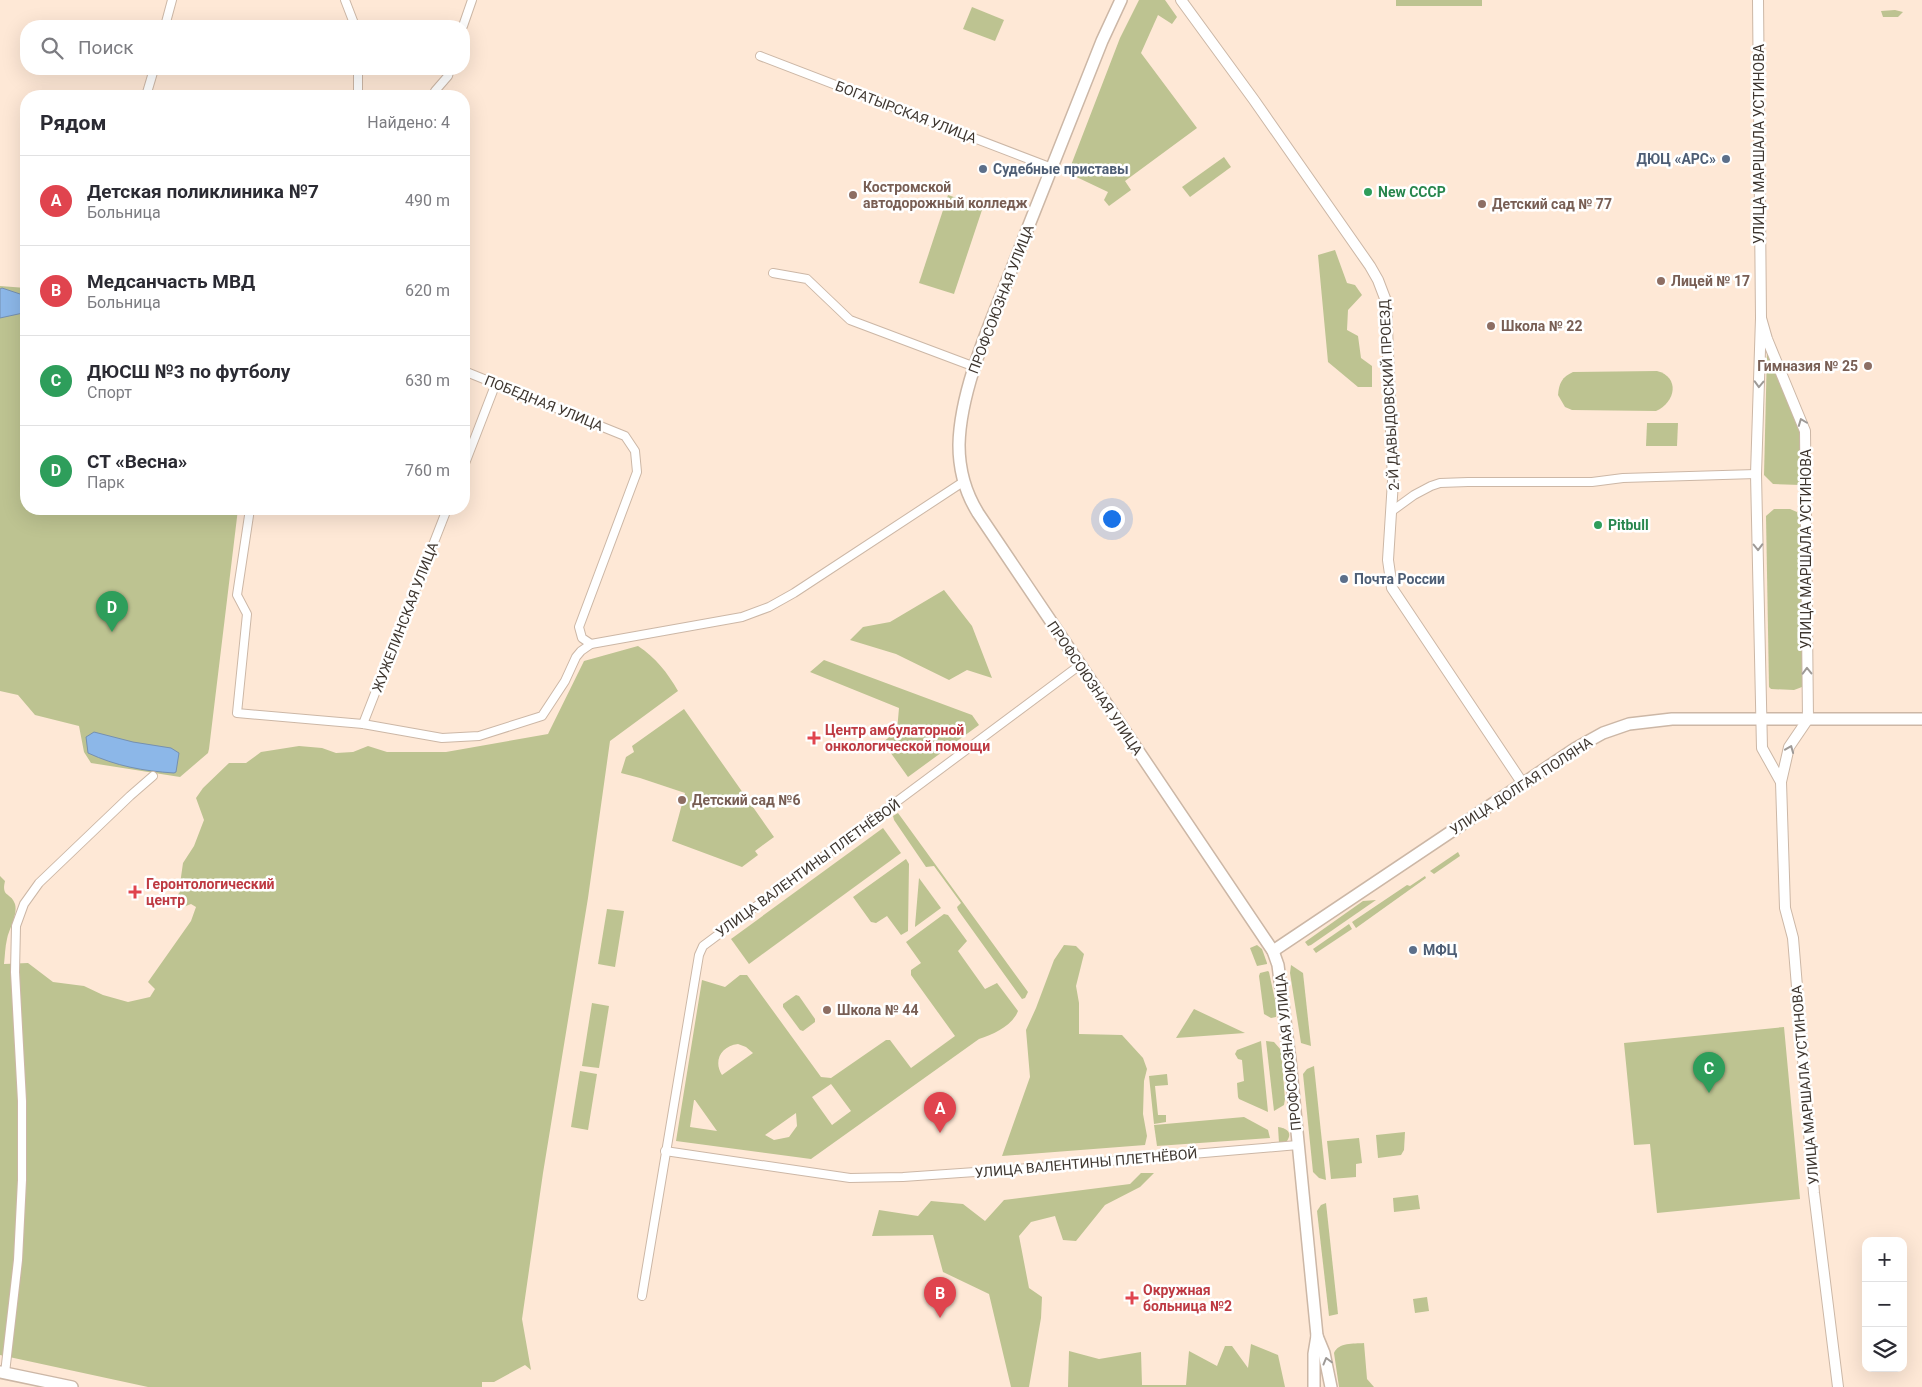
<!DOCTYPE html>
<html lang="ru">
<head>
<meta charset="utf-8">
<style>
	body { margin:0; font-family:Roboto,sans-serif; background:#f2f2f3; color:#2b2b33 }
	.controls { position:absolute; right:15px; bottom:15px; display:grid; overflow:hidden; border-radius:10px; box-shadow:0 5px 20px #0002 }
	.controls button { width:45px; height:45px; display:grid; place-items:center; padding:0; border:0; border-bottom:1px solid #e1e1e2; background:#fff; color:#2b2b33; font:25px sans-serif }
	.you { position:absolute; left:1111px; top:518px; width:18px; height:18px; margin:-12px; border:4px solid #fff; border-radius:50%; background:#1a73e8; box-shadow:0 0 0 8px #1a73e833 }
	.badge { display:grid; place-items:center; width:32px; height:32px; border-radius:50%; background:#842792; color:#fff; font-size:16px; font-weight:700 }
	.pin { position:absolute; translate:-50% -41px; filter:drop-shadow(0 1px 2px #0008) }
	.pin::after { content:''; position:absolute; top:26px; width:18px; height:15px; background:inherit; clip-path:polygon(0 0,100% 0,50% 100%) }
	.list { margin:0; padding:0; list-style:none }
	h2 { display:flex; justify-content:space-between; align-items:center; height:65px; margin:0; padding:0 20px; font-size:21px }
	h2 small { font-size:16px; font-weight:400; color:#7c7c81 }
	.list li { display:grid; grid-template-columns:32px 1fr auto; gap:15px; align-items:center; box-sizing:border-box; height:90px; padding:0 20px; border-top:1px solid #e1e1e2 }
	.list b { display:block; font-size:19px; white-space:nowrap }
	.list p { margin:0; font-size:16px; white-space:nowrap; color:#7c7c81 }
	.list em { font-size:16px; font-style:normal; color:#7c7c81 }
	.icon { flex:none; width:28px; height:28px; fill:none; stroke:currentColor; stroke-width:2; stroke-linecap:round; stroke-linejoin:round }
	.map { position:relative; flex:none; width:1922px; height:1387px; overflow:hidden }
	.search { position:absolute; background:#fff; box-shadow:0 5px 20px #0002; left:20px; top:20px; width:450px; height:55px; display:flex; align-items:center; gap:12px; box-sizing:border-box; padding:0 18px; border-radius:20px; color:#7c7c81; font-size:19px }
	.panel { position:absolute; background:#fff; box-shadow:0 5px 20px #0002; left:20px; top:90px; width:450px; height:425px; border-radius:20px }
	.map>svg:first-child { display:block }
	.green { fill:#bdc391; fill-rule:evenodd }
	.water { fill:#8cb7e8; stroke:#7590b0 }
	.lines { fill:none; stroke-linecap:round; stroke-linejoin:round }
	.minor-casing { stroke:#ccb7a6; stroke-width:10 }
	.tertiary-casing { stroke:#ccb7a6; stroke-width:12 }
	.secondary-casing { stroke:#ccb7a6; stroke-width:14 }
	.minor { stroke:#fff; stroke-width:8 }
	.tertiary { stroke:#fff; stroke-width:10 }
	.secondary { stroke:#fff; stroke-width:11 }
	.oneway { stroke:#9e9a97 }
	.service-dot { fill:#5c6f8a; stroke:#fff; stroke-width:2 }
	.leisure-dot { fill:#2e9e5b; stroke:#fff; stroke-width:2 }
	.education-dot { fill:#8d6e63; stroke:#fff; stroke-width:2 }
	.health-dot { fill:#e0444e; stroke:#fff; stroke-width:2 }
	.labels { text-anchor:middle; stroke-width:5; stroke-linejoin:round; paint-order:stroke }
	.street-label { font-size:14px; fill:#3e362f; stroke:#fff }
	.service-label { font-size:14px; font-weight:bold; fill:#4e5e75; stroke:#fff; text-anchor:start }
	.education-label { font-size:14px; font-weight:bold; fill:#785e54; stroke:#fff; text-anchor:start }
	.leisure-label { font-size:14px; font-weight:bold; fill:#27864d; stroke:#fff; text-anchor:start }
	.health-label { font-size:14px; font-weight:bold; fill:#be3a42; stroke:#fff; text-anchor:start }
</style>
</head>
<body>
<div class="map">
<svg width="1922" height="1387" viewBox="0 0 1922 1387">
	<rect width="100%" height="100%" fill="#fee8d6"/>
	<g class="green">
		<path d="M1139,0H1165L1177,17L1172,24L1158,15L1141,53L1197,128L1125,181L1131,190L1109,206L1104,200L1108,192L1068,173L1120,38Z"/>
		<rect x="1396" y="0" width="86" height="6"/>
		<path d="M972,7L1004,20L995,41L963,29Z"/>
		<path d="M1895,10L1903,12L1898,17H1883L1881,11Z"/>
		<path d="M1224,157L1231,167L1190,197L1182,187Z"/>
		<path d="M948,195L983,207L954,294L919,283Z"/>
		<path d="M1335,250L1347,283L1355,285L1362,295L1348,310L1347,330L1358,336L1361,358L1372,366V387H1358L1328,362L1318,255Z"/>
		<path d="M0,286L26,288V509H238L209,749L208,753L180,777L91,763L84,752L79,726L35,715L18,695L0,691Z"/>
		<path d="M1767,351L1800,426V485L1773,484L1764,475Z"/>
		<path d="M1657,371C1680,377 1676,402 1656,411L1572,410L1565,407L1558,395C1559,383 1562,377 1573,372Z"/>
		<path d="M1647,423H1678L1677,446H1646Z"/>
		<path d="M1774,509H1790L1797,512L1802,529L1803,682L1802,687L1794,690L1771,689L1769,687L1766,516Z"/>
		<path d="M944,590L972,626L992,678L967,670L949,680L896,654L850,640L863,627L890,622Z"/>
		<path d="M638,646C656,658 667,672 678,691L610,741L588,898L543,1173L522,1319L531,1370L525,1365L494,1382H482V1387H148L0,1355V876L5,881C1,898 11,892 15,904C18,915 9,929 7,939C5,947 5,956 4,964L28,963L53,982L84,986L103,995L128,1002L150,997L155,989L148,982L191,921L196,907L191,904L183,907L176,904L177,896L182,889L180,884L183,863L194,846L204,820L196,798L203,788L229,763H246L261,752L299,746L322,748L336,753L353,752L368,746L387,752H446L548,734L584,661Z"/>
		<path d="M824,660L972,715L979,725L908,777L883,742L897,731L899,708L810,672Z"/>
		<path d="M684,709L774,837L755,851L758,855L742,867L672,841L685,793L640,778L621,773L626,757L634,752L632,746Z"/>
		<path d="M898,813L1028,992L1025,998L1022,999L958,910L957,907L961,903L934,866L926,867L894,820L893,816Z"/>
		<path d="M883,828L901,853L749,964L731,939Z"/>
		<path d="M1458,852L1460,856L1434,874L1430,871Z"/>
		<path d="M906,859L909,864L908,931L901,935L887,916L876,923L871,922L853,897Z"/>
		<path d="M1425,876L1426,878L1356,928L1352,922L1407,885L1410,886Z"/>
		<path d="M919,878L941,908L915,927V926Z"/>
		<path d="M1376,900L1311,945L1308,946L1305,942L1363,901Z"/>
		<path d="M607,909L624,911L615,967L598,964Z"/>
		<path d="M944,914L948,915L967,941L958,951L985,989L997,983L1018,1011C1012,1026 994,1034 979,1039L811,1159L676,1141L702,980L725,987L740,975H747L821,1077L831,1078L886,1040H890L911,1068L955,1036L911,975V970L921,963L906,942ZM738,1044L746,1047L753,1053L722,1075C713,1061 721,1046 738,1044ZM831,1084L851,1111L832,1125L812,1097ZM694,1100H695L717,1131L690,1127ZM796,1113L797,1126L789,1137L774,1140L765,1135Z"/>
		<path d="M1349,924L1352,929L1316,953L1313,949Z"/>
		<path d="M1064,945L1076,946L1084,954L1076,986L1079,1003V1034L1122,1035L1143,1058L1147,1069L1144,1081L1143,1114L1147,1136L1145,1145L1002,1156L1030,1077L1026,1030L1036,1008L1054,960Z"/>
		<path d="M1257,945L1262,949L1267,963V964L1257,966L1250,948Z"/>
		<path d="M1291,965L1303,973L1311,1046L1301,1043L1290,973Z"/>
		<path d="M1268,971L1269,972L1277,1009L1276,1017L1271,1018L1264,1014L1259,976L1260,973Z"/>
		<path d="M796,995L799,996L815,1019V1022L803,1031L800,1030L783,1007V1004Z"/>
		<path d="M592,1003L609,1006L599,1068L582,1066Z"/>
		<path d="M1194,1009L1245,1033L1176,1038Z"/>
		<path d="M1784,1027L1800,1199L1657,1213L1650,1144L1634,1145L1624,1043Z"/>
		<path d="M1261,1041L1268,1112L1239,1099L1238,1097L1237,1083L1244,1081L1242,1060L1238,1059L1235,1054L1237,1050Z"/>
		<path d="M1266,1041L1274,1042L1281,1050L1285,1099L1284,1105L1274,1111Z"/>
		<path d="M1314,1066L1326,1180L1319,1178L1313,1172L1303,1074L1307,1069Z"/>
		<path d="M580,1071L597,1074L588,1130L571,1127Z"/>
		<path d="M1167,1074L1168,1085L1155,1086L1158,1115H1166V1122L1154,1124L1149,1076Z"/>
		<path d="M1244,1117L1268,1130L1270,1138L1157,1146L1154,1125Z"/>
		<path d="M1278,1127C1286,1128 1293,1132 1287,1141L1279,1143Z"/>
		<path d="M1405,1132L1404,1150L1401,1155L1378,1158L1376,1135Z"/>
		<path d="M1359,1138L1362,1163L1356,1164V1177L1331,1179L1327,1141Z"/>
		<path d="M1141,1173H1154L1140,1187L1105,1205L1076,1241L1063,1240L1055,1216L1031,1222L1019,1236L1029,1288L1042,1297L1041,1318L1029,1387H1011L989,1294L943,1272L933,1235L872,1236L879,1210L918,1216L931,1201L963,1204L985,1221L1004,1200L1130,1184Z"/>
		<path d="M1418,1195L1420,1209L1394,1212L1393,1198Z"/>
		<path d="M1326,1203L1338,1314L1329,1316L1317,1211L1321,1205Z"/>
		<path d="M1427,1297L1429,1311L1415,1313L1413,1299Z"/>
		<path d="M1364,1343L1367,1379L1374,1387H1339L1334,1353C1339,1342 1353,1344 1364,1343Z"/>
		<path d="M1251,1344L1278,1355L1285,1387H1068L1069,1351L1099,1359L1141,1352L1142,1385H1186L1189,1351L1217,1366L1225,1346H1232L1248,1368Z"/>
	</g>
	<g class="water">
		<path d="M2,288L23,295V313L0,318V289Z"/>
		<path d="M94,732L133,742L171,748L179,753L176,772L174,773C143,771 116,766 88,753L86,737Z"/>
	</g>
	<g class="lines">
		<g class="minor-casing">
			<g id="minor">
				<path d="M345,0L355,26"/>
				<path d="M165,26L172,0"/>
				<path d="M463,26L472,0"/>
				<path d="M760,56L1052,168"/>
				<path d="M435,91L448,76L450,69"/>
				<path d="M146,96L154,69"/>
				<path d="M358,96V69"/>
				<path d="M773,273L807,279L850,320L975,367"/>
				<path d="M464,371L625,436L635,451L637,472L579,627L582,638L591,644L742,617L769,607L794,593L963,482"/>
				<path d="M464,466L496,383"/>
				<path d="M250,509L237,595L247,614L237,713L363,724L442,738L479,736L542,716L565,681L576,657L581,651L591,644"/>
				<path d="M1392,511L1414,495L1431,486L1440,483L1468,482H1592L1623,478L1756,474"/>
				<path d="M363,724L447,509"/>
				<path d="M665,1151L850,1178L903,1177L1004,1170L1298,1145"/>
				<path d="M642,1296L699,955L703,946L1080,665"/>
				<path d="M5,1373L18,1260L22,1180V1101L15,972L16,926L24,904L39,883L130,796L153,776"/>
			</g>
		</g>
		<g class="tertiary-casing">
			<g id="tertiary">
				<path d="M1181,0L1254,100L1370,266L1378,280L1386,301L1393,481L1388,560L1392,588L1523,784"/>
				<path d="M1758,0L1761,318L1756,474L1762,748L1781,782"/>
				<path d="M1761,318L1767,339L1805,431L1808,719L1789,747L1781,782L1785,908L1793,938L1814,1193L1838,1387"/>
			</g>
		</g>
		<g class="secondary-casing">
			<g id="secondary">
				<path d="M1121,0L1102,41C1072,117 1041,194 1011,271C991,322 960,389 959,445C959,470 965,492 978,513L1273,951L1278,965L1290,1060L1317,1336L1314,1354V1387"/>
				<path d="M1273,951L1576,748L1603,733L1629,724L1672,719H1922"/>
				<path d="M1317,1336L1324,1353L1331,1387"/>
				<path d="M0,1372L72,1387"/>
			</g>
		</g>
		<use href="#minor" class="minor"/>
		<use href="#tertiary" class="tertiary"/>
		<use href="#secondary" class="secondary"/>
	</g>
	<defs><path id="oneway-chevron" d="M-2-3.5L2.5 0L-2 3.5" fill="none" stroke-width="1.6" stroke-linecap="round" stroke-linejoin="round" transform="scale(1.25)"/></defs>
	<g class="oneway">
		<use href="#oneway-chevron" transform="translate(1759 384) rotate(92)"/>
		<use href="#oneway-chevron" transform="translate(1802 422) rotate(-111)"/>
		<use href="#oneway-chevron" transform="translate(1758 547) rotate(89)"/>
		<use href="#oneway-chevron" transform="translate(1807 671) rotate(-91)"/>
		<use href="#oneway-chevron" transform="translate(1790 749) rotate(-68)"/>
		<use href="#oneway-chevron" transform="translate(1327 1361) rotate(-105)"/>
	</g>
	<g class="service-dot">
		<circle cx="1726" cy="159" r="5"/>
		<circle cx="983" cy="169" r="5"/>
		<circle cx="1344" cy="579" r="5"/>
		<circle cx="1413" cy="950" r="5"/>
	</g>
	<g class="leisure-dot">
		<circle cx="1368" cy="192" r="5"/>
		<circle cx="1598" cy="525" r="5"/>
	</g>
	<g class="education-dot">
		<circle cx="853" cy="195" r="5"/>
		<circle cx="1482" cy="204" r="5"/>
		<circle cx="1661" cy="281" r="5"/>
		<circle cx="1491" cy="326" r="5"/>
		<circle cx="1868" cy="366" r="5"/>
		<circle cx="682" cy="800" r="5"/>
		<circle cx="827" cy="1010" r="5"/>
	</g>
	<g class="health-dot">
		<path d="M811.5 730.5h5v5h5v5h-5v5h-5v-5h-5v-5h5z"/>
		<path d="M132.5 884.5h5v5h5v5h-5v5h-5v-5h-5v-5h5z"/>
		<path d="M1129.5 1290.5h5v5h5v5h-5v5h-5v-5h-5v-5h5z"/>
	</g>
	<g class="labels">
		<g class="street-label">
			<text transform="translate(906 112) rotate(21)" y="5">БОГАТЫРСКАЯ УЛИЦА</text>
			<text transform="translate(1759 144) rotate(-90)" y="5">УЛИЦА МАРШАЛА УСТИНОВА</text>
			<text transform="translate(1001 299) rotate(-69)" y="5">ПРОФСОЮЗНАЯ УЛИЦА</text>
			<text transform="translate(1389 395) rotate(-93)" y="5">2-Й ДАВЫДОВСКИЙ ПРОЕЗД</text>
			<text transform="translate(544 403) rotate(22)" y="5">ПОБЕДНАЯ УЛИЦА</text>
			<text transform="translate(1806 549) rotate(-90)" y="5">УЛИЦА МАРШАЛА УСТИНОВА</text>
			<text transform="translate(405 617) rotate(-69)" y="5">ЖУЖЕЛИНСКАЯ УЛИЦА</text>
			<text transform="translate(1095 688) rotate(56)" y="5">ПРОФСОЮЗНАЯ УЛИЦА</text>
			<text transform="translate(1521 786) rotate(-33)" y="5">УЛИЦА ДОЛГАЯ ПОЛЯНА</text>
			<text transform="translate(808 868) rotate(-36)" y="5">УЛИЦА ВАЛЕНТИНЫ ПЛЕТНЁВОЙ</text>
			<text transform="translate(1288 1052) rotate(-96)" y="5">ПРОФСОЮЗНАЯ УЛИЦА</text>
			<text transform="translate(1805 1085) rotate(-95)" y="5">УЛИЦА МАРШАЛА УСТИНОВА</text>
			<text transform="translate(1086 1163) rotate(-5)" y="5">УЛИЦА ВАЛЕНТИНЫ ПЛЕТНЁВОЙ</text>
		</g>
		<g class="service-label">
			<text x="1716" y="164" text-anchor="end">ДЮЦ «АРС»</text>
			<text x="993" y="174">Судебные приставы</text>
			<text x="1354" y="584">Почта России</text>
			<text x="1423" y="955">МФЦ</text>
		</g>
		<g class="education-label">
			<text x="863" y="192">Костромской<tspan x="863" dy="16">автодорожный колледж</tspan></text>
			<text x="1492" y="209">Детский сад № 77</text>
			<text x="1671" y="286">Лицей № 17</text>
			<text x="1501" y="331">Школа № 22</text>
			<text x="1858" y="371" text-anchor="end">Гимназия № 25</text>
			<text x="692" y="805">Детский сад №6</text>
			<text x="837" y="1015">Школа № 44</text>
		</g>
		<g class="leisure-label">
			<text x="1378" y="197">New СССР</text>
			<text x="1608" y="530">Pitbull</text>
		</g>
		<g class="health-label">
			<text x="825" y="735">Центр амбулаторной<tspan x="825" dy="16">онкологической помощи</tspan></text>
			<text x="146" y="889">Геронтологический<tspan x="146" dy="16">центр</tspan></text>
			<text x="1143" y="1295">Окружная<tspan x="1143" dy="16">больница №2</tspan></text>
		</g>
	</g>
</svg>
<div class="controls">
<button>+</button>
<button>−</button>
<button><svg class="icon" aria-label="layers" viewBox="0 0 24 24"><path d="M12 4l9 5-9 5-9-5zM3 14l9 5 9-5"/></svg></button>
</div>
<div class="you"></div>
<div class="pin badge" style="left:940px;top:1133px;background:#e0444e">A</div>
<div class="pin badge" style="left:940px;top:1318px;background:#e0444e">B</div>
<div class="pin badge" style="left:1709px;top:1093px;background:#2e9e5b">C</div>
<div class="pin badge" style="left:112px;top:632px;background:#2e9e5b">D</div>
<div class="search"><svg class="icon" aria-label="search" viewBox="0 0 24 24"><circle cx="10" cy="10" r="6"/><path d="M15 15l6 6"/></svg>Поиск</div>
<section class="panel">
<h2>Рядом<small>Найдено: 4</small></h2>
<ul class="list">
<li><span class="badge" style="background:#e0444e">A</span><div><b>Детская поликлиника №7</b><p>Больница</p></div><em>490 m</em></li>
<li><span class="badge" style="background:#e0444e">B</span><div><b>Медсанчасть МВД</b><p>Больница</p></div><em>620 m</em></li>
<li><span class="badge" style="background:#2e9e5b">C</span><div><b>ДЮСШ №3 по футболу</b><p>Спорт</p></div><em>630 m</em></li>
<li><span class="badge" style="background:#2e9e5b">D</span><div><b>СТ «Весна»</b><p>Парк</p></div><em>760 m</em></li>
</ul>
</section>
</div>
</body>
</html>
